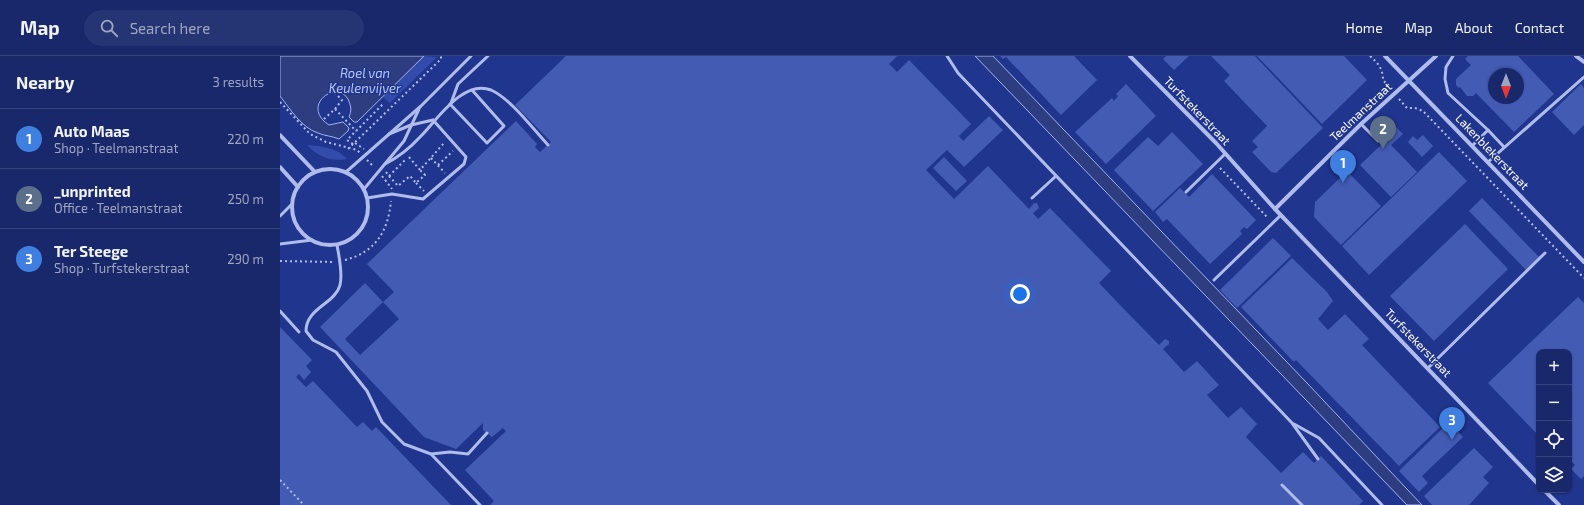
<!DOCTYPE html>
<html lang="en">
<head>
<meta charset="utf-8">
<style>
	body { margin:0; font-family:"Exo 2",sans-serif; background:#253472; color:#f1f3f6 }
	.controls { position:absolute; right:12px; bottom:12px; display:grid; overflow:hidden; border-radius:8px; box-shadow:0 1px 3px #0004 }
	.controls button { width:36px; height:36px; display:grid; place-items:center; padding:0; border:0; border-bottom:1px solid #36447e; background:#18286a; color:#f1f3f6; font:20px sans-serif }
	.compass { position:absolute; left:1208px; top:12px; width:36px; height:36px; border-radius:50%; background:#18286a; box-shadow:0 1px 3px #0004; rotate:180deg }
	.you { position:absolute; left:740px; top:238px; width:14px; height:14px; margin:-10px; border:3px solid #fff; border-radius:50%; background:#1a73e8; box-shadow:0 0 0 6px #1a73e833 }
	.badge { display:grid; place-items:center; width:26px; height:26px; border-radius:50%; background:#e797bd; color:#fff; font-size:13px; font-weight:700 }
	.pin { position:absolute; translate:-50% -33px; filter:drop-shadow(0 1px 2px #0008) }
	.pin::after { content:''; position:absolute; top:21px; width:14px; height:12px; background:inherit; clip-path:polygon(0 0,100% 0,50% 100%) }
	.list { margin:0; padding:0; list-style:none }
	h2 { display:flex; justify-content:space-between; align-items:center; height:52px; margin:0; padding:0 16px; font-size:17px }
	h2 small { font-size:13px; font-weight:400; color:#9fa6c1 }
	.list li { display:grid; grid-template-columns:26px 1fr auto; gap:12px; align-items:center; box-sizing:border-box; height:60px; padding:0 16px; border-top:1px solid #36447e }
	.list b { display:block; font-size:15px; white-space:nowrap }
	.list p { margin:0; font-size:13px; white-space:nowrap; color:#9fa6c1 }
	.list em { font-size:13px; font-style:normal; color:#9fa6c1 }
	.icon { flex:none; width:22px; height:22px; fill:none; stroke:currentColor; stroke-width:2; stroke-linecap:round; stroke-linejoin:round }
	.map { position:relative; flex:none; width:1304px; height:449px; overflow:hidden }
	header { display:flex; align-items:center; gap:24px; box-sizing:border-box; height:56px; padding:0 20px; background:#18286a; border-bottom:1px solid #36447e }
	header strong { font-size:19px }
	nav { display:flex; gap:22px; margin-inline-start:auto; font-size:14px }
	.search { width:280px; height:36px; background:#253472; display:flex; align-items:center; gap:10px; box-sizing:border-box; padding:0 14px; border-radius:22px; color:#9fa6c1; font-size:15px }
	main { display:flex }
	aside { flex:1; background:#18286a }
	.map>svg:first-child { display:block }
	.green { fill:#334cac }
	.water { fill:#2d3d80; stroke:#a2b3ee }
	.building { fill:#445bb4; fill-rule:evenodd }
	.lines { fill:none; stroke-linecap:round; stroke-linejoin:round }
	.path { stroke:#afbcec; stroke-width:2; stroke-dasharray:2 3; stroke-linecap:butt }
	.lane { stroke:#afbcec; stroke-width:3 }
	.street { stroke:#afbcec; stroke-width:4 }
	.labels { text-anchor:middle; stroke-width:3; stroke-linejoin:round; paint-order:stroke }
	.street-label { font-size:12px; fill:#fff; stroke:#20358e }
	.water-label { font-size:13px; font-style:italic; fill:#bbc7f3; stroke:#20358e }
</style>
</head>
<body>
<header>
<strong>Map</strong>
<div class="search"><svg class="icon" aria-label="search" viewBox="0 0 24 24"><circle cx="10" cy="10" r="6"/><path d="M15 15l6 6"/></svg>Search here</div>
<nav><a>Home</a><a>Map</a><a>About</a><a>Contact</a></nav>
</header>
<main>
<aside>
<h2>Nearby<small>3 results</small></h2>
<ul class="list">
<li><span class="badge" style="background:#3f7fe0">1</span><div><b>Auto Maas</b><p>Shop · Teelmanstraat</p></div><em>220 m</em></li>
<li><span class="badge" style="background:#5c6f8a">2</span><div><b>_unprinted</b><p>Office · Teelmanstraat</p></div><em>250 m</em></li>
<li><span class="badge" style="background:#3f7fe0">3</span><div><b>Ter Steege</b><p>Shop · Turfstekerstraat</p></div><em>290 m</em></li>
</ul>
</aside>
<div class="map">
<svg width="1304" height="449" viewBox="0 0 1304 449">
	<rect width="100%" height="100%" fill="#20358e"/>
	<g class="green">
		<path d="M144,0L157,1L110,47L103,41Z"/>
		<path d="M27,89C41,90 58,92 67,103C50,106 39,101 27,89Z"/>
	</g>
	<g class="water">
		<path d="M0,0H144L77,66H74L69,61C72,54 71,50 68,43C56,23 20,50 49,69L63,66L69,72L68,75L59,83C52,80 45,80 38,77C22,72 10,53 0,40Z"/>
		<path d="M695,0H713L1027,327L1142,449H1127Z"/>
	</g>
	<g class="building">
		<path d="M286,0H617L609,8L617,16L629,4L691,68L679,80L683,85L709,60L723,74L684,111L667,94L646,114L674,143L708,110L749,153L754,147H757L759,152L753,157L758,163L770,152L831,215L819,227L841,250L879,289L885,283L889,285V288L883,293L904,316L917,305L939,329L927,339L948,362L961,351L977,368L966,381L1001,417L1023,396L1034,407L1041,400L1083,445L1079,449H210L214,445L185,414L226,375L223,372L212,381L203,374V367L176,393L144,381L40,271L85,227L103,246L114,236L87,208L236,65L257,88L255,91L260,96L271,86L235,49ZM103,246L119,263L80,299L65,283Z"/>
		<path d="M720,0H794L817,24L781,59L726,1L723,3Z"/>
		<path d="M886,0H909L894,14L883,3Z"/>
		<path d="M931,0H975L1043,72L996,117L991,116L972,96L978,91L972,85L987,70L944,25L950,19Z"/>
		<path d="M977,0H1064L1087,24L1042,68Z"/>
		<path d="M1188,0H1238L1274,38L1234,76L1196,37L1193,40H1187L1180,31L1179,32L1176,29V23L1191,9L1185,3ZM1214,18H1238V42H1214Z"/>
		<path d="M846,28L876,60L826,108L795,76L832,42L834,45L838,40L836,38Z"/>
		<path d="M1301,28L1304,32V69L1294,79L1272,56Z"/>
		<path d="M1116,71L1123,78L1111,89L1137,116L1111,141L1080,109L1106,84L1104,82Z"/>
		<path d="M892,76L923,108L873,155L834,114L868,81L878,90Z"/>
		<path d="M1143,79L1153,90L1142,101L1128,86L1133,80L1137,84Z"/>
		<path d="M1159,96L1187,125L1089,219L1062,190Z"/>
		<path d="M664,101L687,125L676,135L653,112Z"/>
		<path d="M1067,115L1101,150L1061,189L1034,161L1035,146Z"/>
		<path d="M932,118L976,164L967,173L964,171L960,175L962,178L930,208L887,163L883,166L875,156L900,132L909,141Z"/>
		<path d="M1202,142L1259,201L1246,214L1189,155Z"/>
		<path d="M1185,168L1228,213L1154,285L1110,240Z"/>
		<path d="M993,182L1011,200L957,252L940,234Z"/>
		<path d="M1012,202L1047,236L1053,245L1038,263L1048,274L1065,258L1089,283L1082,289L1160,371L1119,410L1016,304L1014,306L961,251Z"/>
		<path d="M1298,241L1304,247V420L1301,423L1291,413L1295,409L1289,403V296H1259V380L1208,327Z"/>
		<path d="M0,271L32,304L26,310L31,316L24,324L19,318L16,321L26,331L33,325L77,371L83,366L92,375L96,371L171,449H0Z"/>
		<path d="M1169,366L1183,381L1142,420L1148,427L1139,436L1119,415Z"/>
		<path d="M1194,392L1213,411L1203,421L1209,427L1189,449H1152L1144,440Z"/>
	</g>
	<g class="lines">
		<g class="path">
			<path d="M1090,0C1098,7 1103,13 1103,24L1111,33"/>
			<path d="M1119,43L1127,52H1135L1143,55L1304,222"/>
			<path d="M0,46L30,78L46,86L77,94L80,97"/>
			<path d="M55,53L62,44L55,37"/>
			<path d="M44,63L55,53L76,75"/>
			<path d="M75,87L84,93"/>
			<path d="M73,88L67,84L103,48"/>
			<path d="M68,93L161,3V0"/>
			<path d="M129,101L140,114L164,87L163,86"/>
			<path d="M151,102L165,117"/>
			<path d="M87,104L94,111"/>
			<path d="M158,109L173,95"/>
			<path d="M940,112L988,162"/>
			<path d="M106,116L109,120L125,104"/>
			<path d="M102,120L112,133"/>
			<path d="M109,120L118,130L130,120L136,127L145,119L140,114"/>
			<path d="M136,127L144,135"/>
			<path d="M65,204C96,196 108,175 111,145"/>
			<path d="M0,205L55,206"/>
			<path d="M0,424L24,449"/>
		</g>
		<g class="lane">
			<path d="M667,0L678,17L1012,367L1038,403"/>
			<path d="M1173,0L1166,11L1165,23L1168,37L1208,74L1192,90"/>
			<path d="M171,47L178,28L208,0"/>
			<path d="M170,48L207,87L224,70L192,34"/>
			<path d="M1081,68L1098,85"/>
			<path d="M1208,74L1224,91"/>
			<path d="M109,78L131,69L153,64"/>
			<path d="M1208,106L1304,21"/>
			<path d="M105,108C119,101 131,91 141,80C157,64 183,23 211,34C231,43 253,73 268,89"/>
			<path d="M66,116L141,50L191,0"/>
			<path d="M84,133L124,85L139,53"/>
			<path d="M906,136L945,98"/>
			<path d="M87,142L112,138L143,143L184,108L186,101L153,64"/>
			<path d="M752,142L776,120"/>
			<path d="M0,160L12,148"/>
			<path d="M0,188L32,184"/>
			<path d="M57,189C59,201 63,217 60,229C55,248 26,252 26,275L33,284L56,296L87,335L102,366L124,388L151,398L170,396L188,398L207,377"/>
			<path d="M934,224L1001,159"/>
			<path d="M0,255L19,276"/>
			<path d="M1148,312L1265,197"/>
			<path d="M1014,368L1039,382L1102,449"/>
			<path d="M151,398L200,449"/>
			<path d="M1002,429L1022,449"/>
		</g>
		<g class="street">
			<path d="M850,0L936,87L995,153L1259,429"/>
			<path d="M1105,0L1304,206"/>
			<path d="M1296,0L1304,6"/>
			<path d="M0,79L35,116"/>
			<path d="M0,111L18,131"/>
			<circle cx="50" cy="151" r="38"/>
			<path d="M995,153L1081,68L1156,0"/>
			<path d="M1264,434L1279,449"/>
		</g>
	</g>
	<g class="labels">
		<g class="street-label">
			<text transform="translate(917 55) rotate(46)" y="4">Turfstekerstraat</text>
			<text transform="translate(1081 56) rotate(-43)" y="4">Teelmanstraat</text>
			<text transform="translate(1212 96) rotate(46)" y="4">Lakenblekerstraat</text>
			<text transform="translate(1138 287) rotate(46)" y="4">Turfstekerstraat</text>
		</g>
		<g class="water-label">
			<text x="85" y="22">Roel van<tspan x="85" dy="15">Keulenvijver</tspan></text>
		</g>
	</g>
</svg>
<div class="controls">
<button>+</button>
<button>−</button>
<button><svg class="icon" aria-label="locate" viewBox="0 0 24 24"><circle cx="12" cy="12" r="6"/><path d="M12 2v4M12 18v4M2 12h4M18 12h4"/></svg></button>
<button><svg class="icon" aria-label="layers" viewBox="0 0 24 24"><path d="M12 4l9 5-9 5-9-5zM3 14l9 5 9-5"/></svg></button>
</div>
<svg class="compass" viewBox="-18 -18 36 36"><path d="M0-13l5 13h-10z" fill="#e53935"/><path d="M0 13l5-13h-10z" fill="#9fa6c1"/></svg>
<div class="you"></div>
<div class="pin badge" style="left:1063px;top:127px;background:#3f7fe0">1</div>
<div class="pin badge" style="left:1103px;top:93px;background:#5c6f8a">2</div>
<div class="pin badge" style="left:1172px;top:384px;background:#3f7fe0">3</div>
</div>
</main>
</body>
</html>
